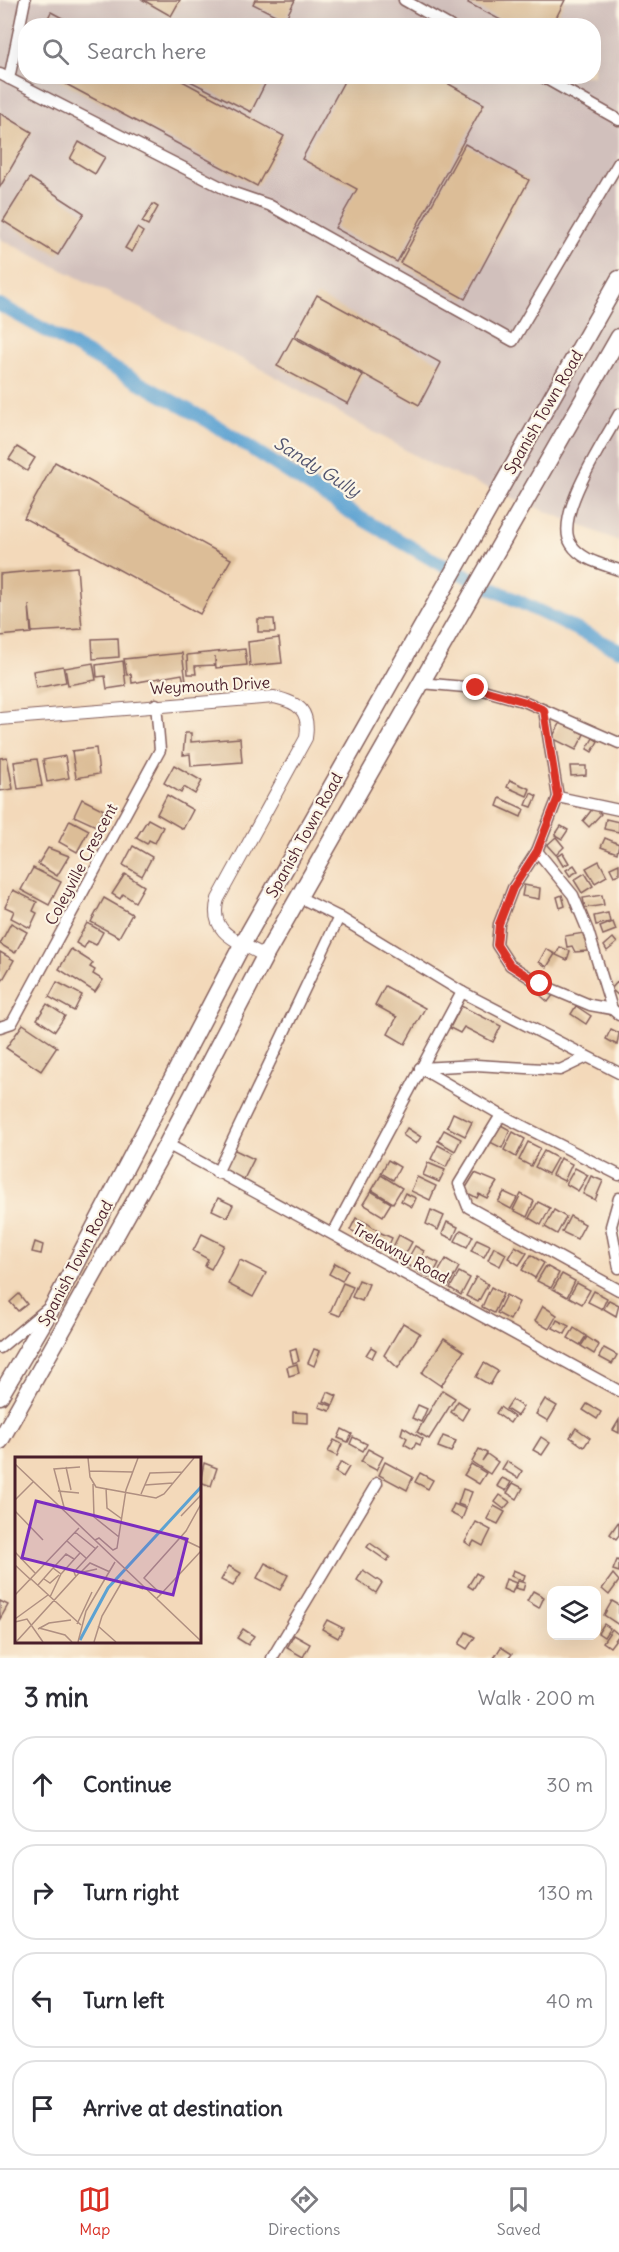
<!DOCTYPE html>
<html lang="en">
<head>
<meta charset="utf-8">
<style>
	body { margin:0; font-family:Delius,sans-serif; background:#f7f7f7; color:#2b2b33 }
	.controls { position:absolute; right:18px; bottom:18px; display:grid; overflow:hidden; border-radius:12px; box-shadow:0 6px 24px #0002 }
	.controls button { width:54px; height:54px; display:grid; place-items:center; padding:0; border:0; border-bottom:2px solid #e1e1e2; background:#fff; color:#2b2b33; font:30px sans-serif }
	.stop { position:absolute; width:18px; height:18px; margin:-14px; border:4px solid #d93025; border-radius:50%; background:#fff }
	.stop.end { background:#d93025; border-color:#fff; box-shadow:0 2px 6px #0008 }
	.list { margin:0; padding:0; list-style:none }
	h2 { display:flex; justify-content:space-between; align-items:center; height:78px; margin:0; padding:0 24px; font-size:26px }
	h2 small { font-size:20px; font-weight:400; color:#7c7c81 }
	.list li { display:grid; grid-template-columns:39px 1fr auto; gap:18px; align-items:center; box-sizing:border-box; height:96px; margin:0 12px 12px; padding:0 12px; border:2px solid #e1e1e2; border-radius:24px }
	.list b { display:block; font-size:22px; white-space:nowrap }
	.list em { font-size:20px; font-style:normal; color:#7c7c81 }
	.icon { flex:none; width:33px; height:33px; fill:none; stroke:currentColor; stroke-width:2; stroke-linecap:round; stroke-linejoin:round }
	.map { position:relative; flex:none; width:619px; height:1658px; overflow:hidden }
	.search { position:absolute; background:#fff; box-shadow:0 6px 24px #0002; left:18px; right:18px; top:18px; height:66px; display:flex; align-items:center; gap:15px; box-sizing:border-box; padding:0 21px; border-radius:24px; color:#7c7c81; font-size:22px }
	.sheet { height:510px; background:#fff }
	nav { display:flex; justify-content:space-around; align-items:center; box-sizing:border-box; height:84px; border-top:2px solid #e1e1e2; background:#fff; font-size:16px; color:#7c7c81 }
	nav a { display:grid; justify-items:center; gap:3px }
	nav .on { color:#d93025 }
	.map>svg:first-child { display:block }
	.industrial { fill:#d1c0bc; fill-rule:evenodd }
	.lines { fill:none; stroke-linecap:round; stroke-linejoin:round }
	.canal { stroke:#5ca2d2; stroke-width:14 }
	.building { fill:#dcbd97 }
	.minor-casing { stroke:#85605d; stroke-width:13 }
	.tertiary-casing { stroke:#85605d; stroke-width:14 }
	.trunk-casing { stroke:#85605d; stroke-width:19 }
	.minor { stroke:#fff; stroke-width:10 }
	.tertiary { stroke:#fff; stroke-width:12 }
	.trunk { stroke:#fff; stroke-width:16 }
	.route { stroke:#d93025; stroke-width:8 }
	.labels { text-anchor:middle; stroke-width:4.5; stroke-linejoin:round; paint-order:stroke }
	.street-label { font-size:16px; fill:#4a1f2b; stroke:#fcf5e5 }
	.water-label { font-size:18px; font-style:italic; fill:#51536e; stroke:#fcf5e5 }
	.inset-river { fill:none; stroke:#5ca2d2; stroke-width:3 }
	.inset-road { fill:none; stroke:#af8f81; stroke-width:1.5 }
	.view { fill:#7b2cbf; fill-opacity:0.15; stroke:#7b2cbf; stroke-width:3 }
	.inset-edge { fill:none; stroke:#4a1f2b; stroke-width:3 }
</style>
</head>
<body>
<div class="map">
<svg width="619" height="1658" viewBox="0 0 619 1658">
	<rect width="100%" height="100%" fill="#fcf5e5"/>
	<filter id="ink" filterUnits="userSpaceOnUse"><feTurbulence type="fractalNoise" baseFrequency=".0167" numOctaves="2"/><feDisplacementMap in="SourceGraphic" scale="12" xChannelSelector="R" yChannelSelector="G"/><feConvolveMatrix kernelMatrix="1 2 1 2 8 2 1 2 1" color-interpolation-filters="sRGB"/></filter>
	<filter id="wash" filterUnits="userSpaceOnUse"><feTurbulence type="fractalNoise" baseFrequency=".008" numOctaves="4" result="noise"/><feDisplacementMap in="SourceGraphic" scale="24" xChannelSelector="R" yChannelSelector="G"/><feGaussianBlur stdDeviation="1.35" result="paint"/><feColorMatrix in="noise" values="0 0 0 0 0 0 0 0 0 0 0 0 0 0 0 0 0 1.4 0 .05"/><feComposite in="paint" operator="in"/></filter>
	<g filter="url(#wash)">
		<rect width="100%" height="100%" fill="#f3d9ba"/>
		<path class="industrial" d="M0,0H619V541L432,465L258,367L0,239ZM26,26H594V76H26Z"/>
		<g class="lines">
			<path class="canal" d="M0,305L210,422L350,512L435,561L619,650"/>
		</g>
		<g id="blocks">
			<g class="building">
				<path d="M143,0H180L171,16Z"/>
				<path d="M255,0H295L285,20L253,4Z"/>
				<path d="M469,0H565L552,26H512L468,3Z"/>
				<path d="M51,12L77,26H44Z"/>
				<path d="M51,76H173L284,136L257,186Z"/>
				<path d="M189,76H269L251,112L188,80Z"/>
				<path d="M347,76H435L484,104L397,262L335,228L357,189L302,159Z"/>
				<path d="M0,113L32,132L0,187Z"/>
				<path d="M79,142L105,157L95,174L70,159Z"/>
				<path d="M465,144L529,180L465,299L400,263Z"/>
				<path d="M30,178L84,213L58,255L3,221Z"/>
				<path d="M153,204L158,207L148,225L142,222Z"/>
				<path d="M137,228L143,232L132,252L125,248Z"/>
				<path d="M317,295L441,363L419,405L295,336Z"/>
				<path d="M293,337L363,375L348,404L277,366Z"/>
				<path d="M17,447L35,458L27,471L9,459Z"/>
				<path d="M55,462L231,559L200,614L24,518Z"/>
				<path d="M77,567L82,629L32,632L29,605L31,633L0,636V574Z"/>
				<path d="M258,619H274L275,632H258Z"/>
				<path d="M118,638L119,657L93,659L92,639Z"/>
				<path d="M279,638L282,663L250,666L248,642Z"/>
				<path d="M245,649L247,665L216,668L215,656V665L195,666L196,674H188L187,655Z"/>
				<path d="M182,653L186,681L184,682L182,674L132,683L131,674L127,675L124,659Z"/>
				<path d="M123,661L126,686L107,689L105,676L97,677L96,665Z"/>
				<path d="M93,663L96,680L68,685L65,668Z"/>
				<path d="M63,666L66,682L36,688L33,671Z"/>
				<path d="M561,722L584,734L576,750L552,738Z"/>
				<path d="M185,733H191V742L240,738L242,762L191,766L190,754L183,755Z"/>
				<path d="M593,738L598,741L592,752L587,749Z"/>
				<path d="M96,748L99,774L76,778L72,751Z"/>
				<path d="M65,756L69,778L47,782L43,760Z"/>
				<path d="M7,757L13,789L0,791V758Z"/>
				<path d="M37,759L42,786L18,789L14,762Z"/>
				<path d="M174,765L202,781L195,794L184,787L181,793L164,783Z"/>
				<path d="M570,766H586V775L571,776Z"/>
				<path d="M510,780L530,789L527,796L507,787Z"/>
				<path d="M531,793L537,796L532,807L526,805Z"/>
				<path d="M167,795L193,810L183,829L157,814Z"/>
				<path d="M500,798L524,809L521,817L497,806Z"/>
				<path d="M82,799L104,810L96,826L74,816Z"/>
				<path d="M594,807L601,814L589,827L583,821Z"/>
				<path d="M148,819L163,827L155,843L149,840L147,844L136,838Z"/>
				<path d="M606,819L619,822V832L604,829Z"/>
				<path d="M70,820L89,830L77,852L59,842Z"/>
				<path d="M561,826L568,830L562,839L555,835Z"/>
				<path d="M556,837L564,847L556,855L547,845Z"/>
				<path d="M605,838L619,844L617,853L601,847Z"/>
				<path d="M133,846L152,857L142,876L123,865Z"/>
				<path d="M48,848L69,856L57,876L38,864Z"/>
				<path d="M563,853L569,863L563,866L557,856Z"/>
				<path d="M599,861L607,876L595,883L586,868Z"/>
				<path d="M619,864V874L614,876L610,868Z"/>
				<path d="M574,865L578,871L570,876L566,870Z"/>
				<path d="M33,868L61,882L49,905L21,890Z"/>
				<path d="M585,873L593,886L582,893L574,880Z"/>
				<path d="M125,874L144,886L135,902L123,894L120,899L112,894Z"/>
				<path d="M524,885L540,888L539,899L522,896Z"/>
				<path d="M13,890L37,902L33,911L37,913L30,928L11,918L14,911L5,907Z"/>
				<path d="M562,895L565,906L560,908L557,897Z"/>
				<path d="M602,895L604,905L585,908L583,898Z"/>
				<path d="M104,898L132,914L119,937L91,922Z"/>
				<path d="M608,913L610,922L596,925L594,916Z"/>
				<path d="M613,922L616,930L603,935L600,927Z"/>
				<path d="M11,923L27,932L15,953L0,944Z"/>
				<path d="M87,923L103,932L96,945L88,941L84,948L76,943Z"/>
				<path d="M584,933L587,951L575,952L572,946L567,947L565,936Z"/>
				<path d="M613,938L617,943L607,951L604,946Z"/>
				<path d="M560,947L570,951L567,960L556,955Z"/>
				<path d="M71,949L93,963L90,967L95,970L93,974L103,980L95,992L59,969Z"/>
				<path d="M546,949L555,954L547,967L539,962Z"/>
				<path d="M0,952L14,960L2,981L0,980Z"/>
				<path d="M619,980V996L611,989Z"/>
				<path d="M57,982L82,995L74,1011L49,997Z"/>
				<path d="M385,986L425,1008L405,1044L388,1034L397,1017L375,1005Z"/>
				<path d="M546,988L554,994L548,1002L540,995Z"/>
				<path d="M47,1004L65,1016L55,1031L37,1019Z"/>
				<path d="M461,1006L501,1026L493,1042L464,1027L460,1033L450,1028Z"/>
				<path d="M576,1006L591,1016L586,1024L571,1014Z"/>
				<path d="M23,1024L57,1047L41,1071L6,1048Z"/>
				<path d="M611,1029L619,1033L617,1045L606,1039Z"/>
				<path d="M453,1113L472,1122L465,1136L447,1127Z"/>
				<path d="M499,1124L510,1130L502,1148L490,1142Z"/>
				<path d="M407,1128L421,1137L416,1144L403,1135Z"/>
				<path d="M444,1130L461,1139L455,1151L438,1141Z"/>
				<path d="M513,1132L525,1139L516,1157L504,1150Z"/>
				<path d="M528,1142L540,1148L531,1166L519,1160Z"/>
				<path d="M438,1145L453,1153L446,1167L431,1159Z"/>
				<path d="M233,1149L254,1159L243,1181L222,1172Z"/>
				<path d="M544,1151L557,1158L548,1174L535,1167Z"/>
				<path d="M560,1158L572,1164L564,1181L552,1175Z"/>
				<path d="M388,1160L400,1167L393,1180L381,1173Z"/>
				<path d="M428,1163L445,1170L439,1182L423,1175Z"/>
				<path d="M575,1168L588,1175L578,1191L566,1184Z"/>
				<path d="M475,1173L497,1182L487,1198L479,1194L477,1198L464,1191Z"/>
				<path d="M381,1175L402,1188L393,1203L372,1190Z"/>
				<path d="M591,1176L603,1181L595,1200L583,1194Z"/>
				<path d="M417,1177L436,1186L430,1200L411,1191Z"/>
				<path d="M371,1191L391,1203L383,1216L363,1204Z"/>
				<path d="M504,1192L517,1198L511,1209L498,1202Z"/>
				<path d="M405,1193L416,1198L412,1207L401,1201Z"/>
				<path d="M521,1194L534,1201L527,1217L513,1210Z"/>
				<path d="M218,1198L233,1205L227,1217L212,1210Z"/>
				<path d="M538,1202L550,1208L541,1225L529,1218Z"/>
				<path d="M431,1210L444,1216L438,1230L426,1224Z"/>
				<path d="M554,1210L566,1217L557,1234L545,1227Z"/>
				<path d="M570,1216L585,1224L577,1239L562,1232Z"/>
				<path d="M356,1218L365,1222L359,1234L350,1230Z"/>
				<path d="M447,1222L458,1227L453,1239L442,1234Z"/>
				<path d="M367,1223L378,1231L371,1242L359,1235Z"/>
				<path d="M461,1230L473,1236L467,1247L455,1241Z"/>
				<path d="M379,1232L392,1238L386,1252L373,1246Z"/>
				<path d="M202,1234L224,1245L211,1269L205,1266L208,1259L193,1251Z"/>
				<path d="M399,1235L412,1242L401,1262L389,1255Z"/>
				<path d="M477,1239L490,1245L484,1257L471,1251Z"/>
				<path d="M35,1242L43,1245L41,1254L32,1252Z"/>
				<path d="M415,1246L424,1251L417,1270L405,1264Z"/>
				<path d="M515,1246L527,1253L519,1265L508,1258Z"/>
				<path d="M494,1247L506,1254L500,1266L488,1260Z"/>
				<path d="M531,1255L544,1263L535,1278L522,1270Z"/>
				<path d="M427,1257L439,1263L431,1278L419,1272Z"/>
				<path d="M446,1259L459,1267L448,1287L434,1279Z"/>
				<path d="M240,1260L266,1273L253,1297L228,1284Z"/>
				<path d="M335,1263L348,1270L342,1281L329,1274Z"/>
				<path d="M546,1266L559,1273L551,1288L537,1281Z"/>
				<path d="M459,1272L470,1278L461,1295L450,1288Z"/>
				<path d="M562,1274L575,1281L567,1297L553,1289Z"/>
				<path d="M476,1277L488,1284L478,1302L466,1296Z"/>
				<path d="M359,1280L369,1284L362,1301L352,1297Z"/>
				<path d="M343,1283L353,1287L340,1316L330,1312Z"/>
				<path d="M577,1283L590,1290L582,1304L569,1297Z"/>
				<path d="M491,1287L503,1294L494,1313L482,1307Z"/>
				<path d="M594,1291L607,1298L602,1309L588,1302Z"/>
				<path d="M19,1294L27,1304L18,1311L10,1302Z"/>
				<path d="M506,1295L519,1302L510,1320L497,1313Z"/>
				<path d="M609,1300L619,1305L616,1316L604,1309Z"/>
				<path d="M543,1306L557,1315L549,1329L535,1321Z"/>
				<path d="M557,1320L569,1326L565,1334L553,1328Z"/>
				<path d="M403,1323L420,1333L398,1368L384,1355Z"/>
				<path d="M574,1328L586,1336L580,1345L568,1338Z"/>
				<path d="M587,1337L599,1345L594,1354L581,1346Z"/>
				<path d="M444,1338L464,1351L441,1386L422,1373Z"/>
				<path d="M371,1347L376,1350L372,1358L366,1355Z"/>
				<path d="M604,1348L617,1355L612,1364L599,1357Z"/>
				<path d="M296,1349L299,1361L293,1363L290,1351Z"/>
				<path d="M314,1349L320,1351L314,1366L308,1363Z"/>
				<path d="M484,1363L498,1371L490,1385L476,1377Z"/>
				<path d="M297,1364L299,1373L289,1376L287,1367Z"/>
				<path d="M442,1390L455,1398L429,1439L417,1432Z"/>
				<path d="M328,1392L337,1396L333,1405L324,1401Z"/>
				<path d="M545,1399L557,1406L548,1421L536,1414Z"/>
				<path d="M512,1400L523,1407L517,1416L506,1409Z"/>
				<path d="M458,1401L469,1408L462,1420L451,1412Z"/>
				<path d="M321,1402L332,1406L330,1411L319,1407Z"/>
				<path d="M587,1404L601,1412L597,1419L583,1410Z"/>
				<path d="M418,1405L427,1409L421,1422L412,1418Z"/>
				<path d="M500,1407L514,1417L510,1423L496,1413Z"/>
				<path d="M293,1412L308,1413V1423L293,1422Z"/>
				<path d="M619,1420V1433L613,1430Z"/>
				<path d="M403,1427L423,1439L420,1445L416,1443L413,1449L404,1444L407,1438L401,1434Z"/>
				<path d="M576,1428L590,1438L584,1447L570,1437Z"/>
				<path d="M342,1429L352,1434L348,1442L338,1438Z"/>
				<path d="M443,1436L456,1441L451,1452L438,1447Z"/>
				<path d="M353,1437L367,1444L363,1451L350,1444Z"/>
				<path d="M541,1437L550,1443L542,1455L533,1450Z"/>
				<path d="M334,1440L342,1444L337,1456L328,1452Z"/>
				<path d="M368,1449L383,1457L376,1470L361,1462Z"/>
				<path d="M479,1449L487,1453L482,1461L487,1454L498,1462L490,1474L472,1462Z"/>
				<path d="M507,1461L522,1471L518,1478L502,1469Z"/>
				<path d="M341,1462L349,1467L343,1477L335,1472Z"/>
				<path d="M385,1462L413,1477L407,1490L379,1475Z"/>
				<path d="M204,1463L217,1468L211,1486L200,1482Z"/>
				<path d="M471,1464L486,1473L479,1484L464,1475Z"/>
				<path d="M420,1473L433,1480L428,1489L415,1482Z"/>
				<path d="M502,1478L511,1482L506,1491L497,1486Z"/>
				<path d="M513,1483L523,1488L517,1499L507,1493Z"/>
				<path d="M463,1489L472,1492L466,1507L458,1504Z"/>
				<path d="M500,1495L510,1502L504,1509L495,1502Z"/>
				<path d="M454,1504L466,1509L462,1519L450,1513Z"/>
				<path d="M494,1506L505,1512L498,1524L487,1519Z"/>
				<path d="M619,1521V1535L616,1539L610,1534Z"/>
				<path d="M476,1522L491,1530L483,1546L474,1541L471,1546L465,1542Z"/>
				<path d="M370,1543L390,1557L387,1561L367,1547Z"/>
				<path d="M617,1560L619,1561V1572L613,1570Z"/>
				<path d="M265,1563L288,1575L280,1590L257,1578Z"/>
				<path d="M229,1566L241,1573L233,1586L221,1580Z"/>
				<path d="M363,1570L382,1583L376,1593L357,1580Z"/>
				<path d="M513,1570L525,1575L523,1581L511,1576Z"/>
				<path d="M476,1573L481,1576L473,1589L468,1586Z"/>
				<path d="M613,1574L619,1581L609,1595L602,1589Z"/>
				<path d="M506,1579L516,1583L512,1593L503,1589Z"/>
				<path d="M518,1581L525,1583L523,1590L515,1588Z"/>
				<path d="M533,1591L544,1597L539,1608L527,1601Z"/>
				<path d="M0,1601L8,1605L0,1619Z"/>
				<path d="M612,1601L619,1605V1625L604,1615Z"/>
				<path d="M327,1620L343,1628L338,1638L322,1629Z"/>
				<path d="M604,1624L610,1628L604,1637L598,1633Z"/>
				<path d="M243,1629L254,1636L248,1645L237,1638Z"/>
				<path d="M612,1629L619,1635L610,1647L603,1642Z"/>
				<path d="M466,1632L475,1637L467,1649L459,1644Z"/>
				<path d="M294,1635L310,1644L303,1657L287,1648Z"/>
				<path d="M501,1647L512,1654L509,1658H494Z"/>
			</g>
		</g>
	</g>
	<g filter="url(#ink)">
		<use href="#blocks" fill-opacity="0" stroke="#85605d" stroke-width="1.5"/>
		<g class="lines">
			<g class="minor-casing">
				<g id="minor">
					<path d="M404,0L450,26"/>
					<path d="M0,74L231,192L269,205L513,341L619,162"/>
					<path d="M541,76L619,120"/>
					<path d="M9,79L25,0"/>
					<path d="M619,414C605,440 553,517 571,544C581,560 602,564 619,570"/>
					<path d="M421,683L476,688L526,702L619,743"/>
					<path d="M544,710L558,797L537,851L513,888L499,924L497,945L510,965L540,984L590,1005L612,1009"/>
					<path d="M558,797L619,810"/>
					<path d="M537,851L573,895L588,931L612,1009L619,1015"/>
					<path d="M299,897L339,917L462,992L619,1073"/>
					<path d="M0,1027L12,1023L160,750L156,704"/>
					<path d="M420,1068L501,1115L619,1175"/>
					<path d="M420,1068L476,1065L560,1070L587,1057"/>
					<path d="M501,1115L459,1184L468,1207L619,1290"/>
					<path d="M167,1144L619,1391"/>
					<path d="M217,1173L339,917"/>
					<path d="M619,1198L611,1226L619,1268"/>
					<path d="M333,1233L462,992"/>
					<path d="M0,1348L47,1309"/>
					<path d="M272,1658L377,1483"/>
				</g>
			</g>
			<g class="tertiary-casing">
				<path id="tertiary" d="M0,719L274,697C300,703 310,711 306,738L218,899C207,934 241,942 265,956"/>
			</g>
			<g class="trunk-casing">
				<g id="trunk">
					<path d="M0,1396L56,1301L243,943L619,279"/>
					<path d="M0,1441L167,1144L265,956L619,337"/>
				</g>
			</g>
			<use href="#minor" class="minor"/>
			<use href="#tertiary" class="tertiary"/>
			<use href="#trunk" class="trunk"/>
		</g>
	</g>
	<g class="lines" filter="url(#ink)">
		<path class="route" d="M476,688L526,702L544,710L558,797L537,851L513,888L499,924L497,945L510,965L540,984"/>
	</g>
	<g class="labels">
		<g class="street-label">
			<text transform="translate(543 412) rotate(-60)" y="6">Spanish Town Road</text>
			<text transform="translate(210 685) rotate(-3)" y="6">Weymouth Drive</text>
			<text transform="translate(304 835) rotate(-61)" y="6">Spanish Town Road</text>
			<text transform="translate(81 864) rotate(-62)" y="6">Coleyville Crescent</text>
			<text transform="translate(401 1253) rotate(29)" y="6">Trelawny Road</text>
			<text transform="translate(75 1263) rotate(-62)" y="6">Spanish Town Road</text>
		</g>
		<g class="water-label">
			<text transform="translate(317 467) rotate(32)" y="6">Sandy Gully</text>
		</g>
	</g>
	<g transform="translate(15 1457)">
		<rect width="186" height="186" fill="#f3d9ba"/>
		<path class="inset-river" d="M65,183L93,131L186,30"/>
		<path class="inset-road" d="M73,1L75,20L81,30L141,41L149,37L179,1M0,7L186,184M51,10L56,33M75,14L118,15M78,27L79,60L104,80M130,28L158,26M91,31L92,51L107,62M43,34L64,36M126,37L135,16L167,15M0,43L18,25M49,50L39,12L65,10M0,54L28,83M166,59L186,38M60,75L81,92M165,81L186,91M80,83L84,81L98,93L102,91L111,33L123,1M52,84L71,101M0,95L21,117M0,108L16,123M38,111L51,97L59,102M66,115L75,106L95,115M61,120L59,115L83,89M16,122L66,168M29,122L35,126L44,118M23,128L38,111L46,117L65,96M146,137L186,94M0,138L64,71M35,140L46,117M142,141L146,137L129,121L171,74L186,47M0,162L33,138M0,165L12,162L28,185M62,167L77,135M83,169L101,185M24,171L50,178L57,185M23,172L34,166L56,163M1,185L64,116L82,112M63,185L71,154L100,105M79,185L87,159L108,123L128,132"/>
		<path class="view" d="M21,44L172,82L158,138L7,101Z"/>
		<rect width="186" height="186" class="inset-edge"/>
	</g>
</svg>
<div class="controls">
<button><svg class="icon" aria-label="layers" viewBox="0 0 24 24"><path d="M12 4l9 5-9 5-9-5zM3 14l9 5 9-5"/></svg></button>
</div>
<div class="stop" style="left:540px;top:984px"></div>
<div class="stop end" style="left:476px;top:688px"></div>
<div class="search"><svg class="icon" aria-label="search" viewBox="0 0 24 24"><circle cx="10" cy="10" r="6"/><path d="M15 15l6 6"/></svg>Search here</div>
</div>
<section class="sheet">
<h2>3 min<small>Walk · 200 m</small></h2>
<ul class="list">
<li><svg class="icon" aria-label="ahead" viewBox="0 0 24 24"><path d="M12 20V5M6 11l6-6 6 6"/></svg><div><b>Continue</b></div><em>30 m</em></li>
<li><svg class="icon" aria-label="right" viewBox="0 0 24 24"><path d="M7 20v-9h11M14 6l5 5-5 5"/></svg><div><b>Turn right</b></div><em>130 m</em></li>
<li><svg class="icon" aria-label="left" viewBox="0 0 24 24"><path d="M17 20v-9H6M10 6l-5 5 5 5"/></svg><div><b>Turn left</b></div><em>40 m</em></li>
<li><svg class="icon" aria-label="arrive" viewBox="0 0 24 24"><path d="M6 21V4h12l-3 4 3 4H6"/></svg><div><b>Arrive at destination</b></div></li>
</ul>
</section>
<nav>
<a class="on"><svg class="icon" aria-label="map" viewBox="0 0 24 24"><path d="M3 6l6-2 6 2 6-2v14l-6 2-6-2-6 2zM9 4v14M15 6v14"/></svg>Map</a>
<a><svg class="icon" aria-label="directions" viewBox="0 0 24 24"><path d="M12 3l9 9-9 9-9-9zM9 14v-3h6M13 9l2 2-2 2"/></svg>Directions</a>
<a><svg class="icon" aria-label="saved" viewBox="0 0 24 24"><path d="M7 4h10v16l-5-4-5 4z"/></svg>Saved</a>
</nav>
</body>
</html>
